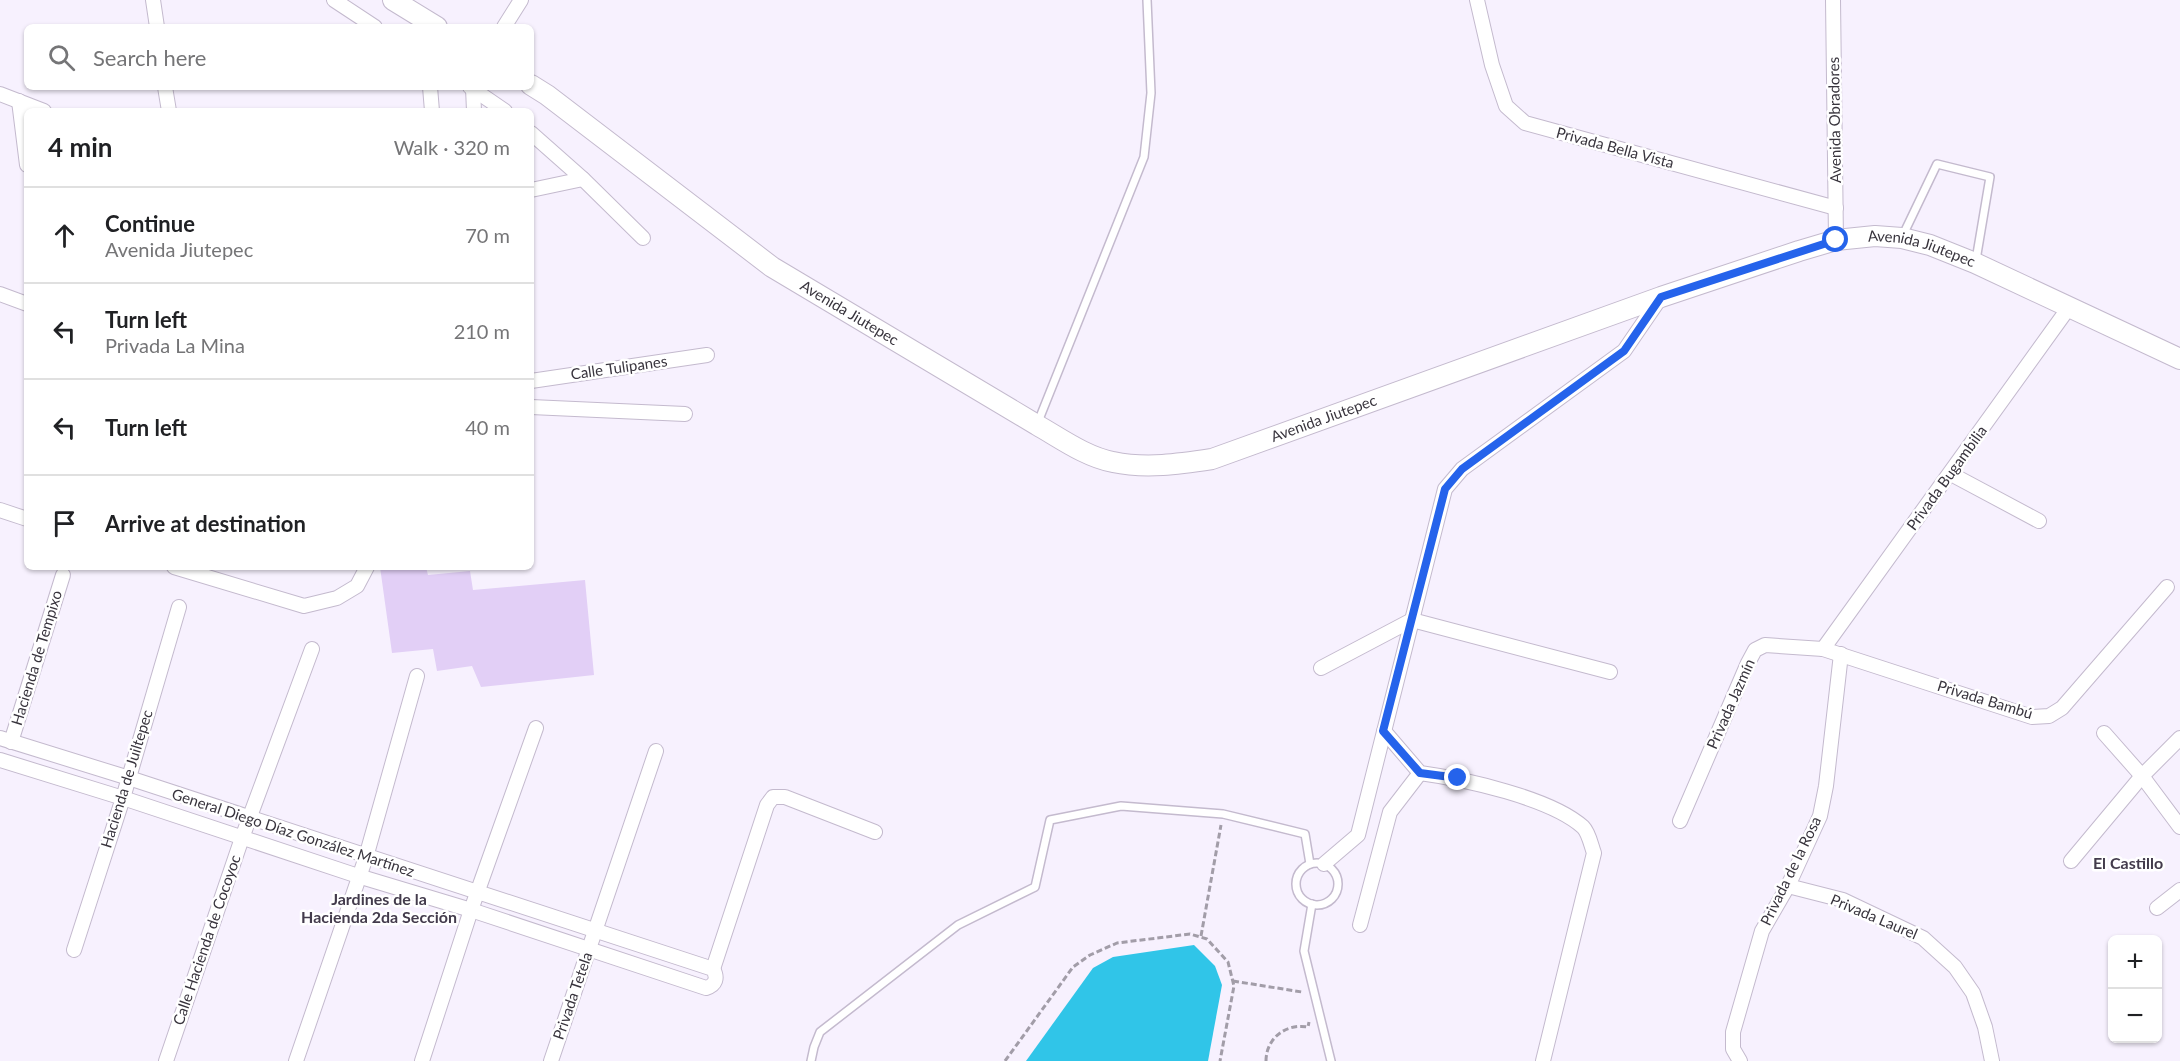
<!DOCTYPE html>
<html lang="en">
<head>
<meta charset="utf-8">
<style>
	body { margin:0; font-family:Lato,sans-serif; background:#f2f2f2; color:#202124 }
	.controls { position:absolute; right:18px; bottom:18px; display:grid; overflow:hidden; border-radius:9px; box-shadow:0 2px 4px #0004 }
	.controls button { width:54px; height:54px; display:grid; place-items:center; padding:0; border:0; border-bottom:2px solid #e0e0e0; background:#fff; color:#202124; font:30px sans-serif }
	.stop { position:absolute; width:18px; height:18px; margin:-14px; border:4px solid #2563eb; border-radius:50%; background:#fff }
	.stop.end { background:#2563eb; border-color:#fff; box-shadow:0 2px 6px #0008 }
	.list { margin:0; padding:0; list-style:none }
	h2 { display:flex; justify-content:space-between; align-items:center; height:78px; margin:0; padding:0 24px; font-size:26px }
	h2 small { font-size:20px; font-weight:400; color:#757577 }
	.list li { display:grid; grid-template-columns:39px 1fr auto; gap:18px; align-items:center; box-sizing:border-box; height:96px; padding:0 24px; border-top:2px solid #e0e0e0 }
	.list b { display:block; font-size:22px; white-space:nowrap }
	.list p { margin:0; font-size:20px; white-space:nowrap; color:#757577 }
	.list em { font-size:20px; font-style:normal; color:#757577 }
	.icon { flex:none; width:33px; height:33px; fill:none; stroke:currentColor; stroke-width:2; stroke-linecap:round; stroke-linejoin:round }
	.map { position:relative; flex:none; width:2180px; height:1061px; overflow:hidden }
	.search { position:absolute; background:#fff; box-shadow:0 2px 4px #0004; left:24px; top:24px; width:510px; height:66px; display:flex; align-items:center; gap:15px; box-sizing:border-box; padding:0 21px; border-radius:9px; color:#757577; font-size:22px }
	.panel { position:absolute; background:#fff; box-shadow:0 2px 4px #0004; left:24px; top:108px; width:510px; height:462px; border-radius:9px }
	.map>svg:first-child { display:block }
	.green { fill:#e2cff6 }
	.water { fill:#30c5e8 }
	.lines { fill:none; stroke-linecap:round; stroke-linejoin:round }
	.service-casing { stroke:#c4bace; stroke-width:10 }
	.minor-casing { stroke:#c4bace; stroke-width:16 }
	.secondary-casing { stroke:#c4bace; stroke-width:22 }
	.path { stroke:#a29da8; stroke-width:3; stroke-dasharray:6 3; stroke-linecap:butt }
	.service { stroke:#fff; stroke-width:7 }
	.minor { stroke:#fff; stroke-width:14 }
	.secondary { stroke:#fff; stroke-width:20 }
	.route { stroke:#2563eb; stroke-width:8 }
	.labels { text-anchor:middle; stroke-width:5; stroke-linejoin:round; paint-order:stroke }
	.street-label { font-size:15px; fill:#38343d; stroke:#fff }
	.neighbourhood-label { font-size:16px; font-weight:bold; fill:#433b4c; stroke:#fff }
</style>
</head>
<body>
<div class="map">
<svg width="2180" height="1061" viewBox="0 0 2180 1061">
	<rect width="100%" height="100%" fill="#f7f1fe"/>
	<path class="green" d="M380,567H426L428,575L470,571L473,590L585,580L594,675L481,687L472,666L437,671L433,649L392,653Z"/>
	<path class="water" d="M1194,945L1215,966L1222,985L1208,1061H1026L1093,968L1113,957Z"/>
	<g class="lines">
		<g class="service-casing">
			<g id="service">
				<path d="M1903,235L1937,164L1990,177L1976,260"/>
				<path d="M1038,422L1144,157L1151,93L1147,0"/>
				<circle cx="1317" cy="884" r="21"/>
				<path d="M1312,904L1304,951L1331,1061"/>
				<path d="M811,1061L814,1047L820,1032L958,925L1035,887L1050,820L1121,806L1223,814L1305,834L1310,864"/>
			</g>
		</g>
		<g class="minor-casing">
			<g id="minor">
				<path d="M153,0L157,27"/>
				<path d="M334,0L375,27"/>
				<path d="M1477,0L1492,65L1506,106L1525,123L1836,208"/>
				<path d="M1833,0L1836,240"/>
				<path d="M504,27L521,0"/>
				<path d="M165,87L169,111"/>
				<path d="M430,87L432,111"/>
				<path d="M470,87L505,111"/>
				<path d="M473,88L474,111"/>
				<path d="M0,94L44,111"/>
				<path d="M19,101L27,165"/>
				<path d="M531,133L583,179L643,238"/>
				<path d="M531,190L583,179"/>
				<path d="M0,294L27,304"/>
				<path d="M531,381L707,355"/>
				<path d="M531,407L685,414"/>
				<path d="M1951,474L2039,521"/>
				<path d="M0,510L27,519"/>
				<path d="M174,567L304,606L337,598L357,586L367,567"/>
				<path d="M1823,649L2070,306"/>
				<path d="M1321,668L1412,620L1610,672"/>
				<path d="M1384,731L1420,773C1464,779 1551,798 1583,827C1589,833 1591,845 1594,853L1543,1061"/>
				<path d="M2104,733L2142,776L2180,827"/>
				<path d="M0,738L129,778L713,969C718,978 716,985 706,988L471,910L358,876L123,798L0,760"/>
				<path d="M11,742L63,575"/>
				<path d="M1680,821L1748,663L1755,650L1765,645L1823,649L2032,717L2049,716L2062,708L2167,587"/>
				<path d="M2071,861L2142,776L2180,738"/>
				<path d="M1324,864L1358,835L1445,489L1462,469L1624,351L1661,297"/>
				<path d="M1788,886L1843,900L1923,938L1955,967L1973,993L1985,1027L1992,1061"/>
				<path d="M2157,908L2180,890"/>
				<path d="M1360,925L1390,812L1420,773"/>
				<path d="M74,950L123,798L179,607"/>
				<path d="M713,969L767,805L773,797H785L875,832"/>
				<path d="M166,1061L242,838L312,649"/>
				<path d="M296,1061L366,857L417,676"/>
				<path d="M422,1061L471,910L536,728"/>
				<path d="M551,1061L656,751"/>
				<path d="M1740,1061L1733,1049V1032L1762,931L1788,886L1820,816L1826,786L1841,654"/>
			</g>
		</g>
		<g class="secondary-casing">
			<g id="secondary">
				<path d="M393,0L437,27"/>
				<path id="s1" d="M531,85L547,95L772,267L1037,425C1060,438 1086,457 1113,462C1146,469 1179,464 1212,459L1661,297L1799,251L1836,240L1875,236L1902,238L1930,245L1975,263L2180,359"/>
			</g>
		</g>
		<g class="path">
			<path d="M1201,936L1221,825"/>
			<path d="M1233,981L1302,992"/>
			<path d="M1005,1061L1073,967L1090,955L1117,943L1190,934L1207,939L1228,962L1234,986L1220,1061"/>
			<path d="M1266,1061C1266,1039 1285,1023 1308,1027L1309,1022"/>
		</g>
		<use href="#service" class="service"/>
		<use href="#minor" class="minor"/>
		<use href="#secondary" class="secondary"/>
	</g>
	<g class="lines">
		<path class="route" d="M1458,778L1420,773L1383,731L1445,489L1462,469L1624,351L1661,297L1836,240"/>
	</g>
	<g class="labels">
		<g class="street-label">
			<text transform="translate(1835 120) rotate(-91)" y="5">Avenida Obradores</text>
			<text transform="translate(1615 148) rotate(15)" y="5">Privada Bella Vista</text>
			<text dy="5" stroke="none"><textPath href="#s1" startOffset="1544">Avenida Jiutepec</textPath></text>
			<text dy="5" stroke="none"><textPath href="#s1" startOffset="392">Avenida Jiutepec</textPath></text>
			<text transform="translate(619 368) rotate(-8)" y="5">Calle Tulipanes</text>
			<text dy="5" stroke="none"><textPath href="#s1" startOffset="914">Avenida Jiutepec</textPath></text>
			<text transform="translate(1947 478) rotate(-54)" y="5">Privada Bugambilia</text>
			<text transform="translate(37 658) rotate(-73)" y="5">Hacienda de Tempixo</text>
			<text transform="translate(1985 700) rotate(17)" y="5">Privada Bambú</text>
			<text transform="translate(1731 704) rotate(-66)" y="5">Privada Jazmín</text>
			<text transform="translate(127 779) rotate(-73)" y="5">Hacienda de Juiltepec</text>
			<text transform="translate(293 833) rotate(18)" y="5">General Diego Díaz González Martínez</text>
			<text transform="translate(1791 871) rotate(-64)" y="5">Privada de la Rosa</text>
			<text transform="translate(1874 917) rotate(23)" y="5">Privada Laurel</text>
			<text transform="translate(207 940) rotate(-71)" y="5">Calle Hacienda de Cocoyoc</text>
			<text transform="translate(573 996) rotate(-71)" y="5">Privada Tetela</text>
		</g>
		<g class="neighbourhood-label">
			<text x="2128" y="869">El Castillo</text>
			<text x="379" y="905">Jardines de la<tspan x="379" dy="18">Hacienda 2da Sección</tspan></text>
		</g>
	</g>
</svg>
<div class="controls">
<button>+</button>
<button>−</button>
</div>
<div class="stop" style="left:1836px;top:240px"></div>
<div class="stop end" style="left:1458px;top:778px"></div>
<div class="search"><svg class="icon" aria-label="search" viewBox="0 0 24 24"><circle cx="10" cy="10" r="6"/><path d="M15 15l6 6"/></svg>Search here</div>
<section class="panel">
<h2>4 min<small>Walk · 320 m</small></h2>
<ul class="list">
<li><svg class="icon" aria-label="ahead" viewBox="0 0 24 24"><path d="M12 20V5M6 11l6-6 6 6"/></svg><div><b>Continue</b><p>Avenida Jiutepec</p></div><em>70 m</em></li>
<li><svg class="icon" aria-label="left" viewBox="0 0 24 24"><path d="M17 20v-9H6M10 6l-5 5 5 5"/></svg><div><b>Turn left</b><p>Privada La Mina</p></div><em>210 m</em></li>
<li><svg class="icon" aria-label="left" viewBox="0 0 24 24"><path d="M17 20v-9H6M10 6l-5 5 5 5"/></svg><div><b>Turn left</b></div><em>40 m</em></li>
<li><svg class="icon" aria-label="arrive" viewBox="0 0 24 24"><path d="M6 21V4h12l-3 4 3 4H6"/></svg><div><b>Arrive at destination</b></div></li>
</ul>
</section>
</div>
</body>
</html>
